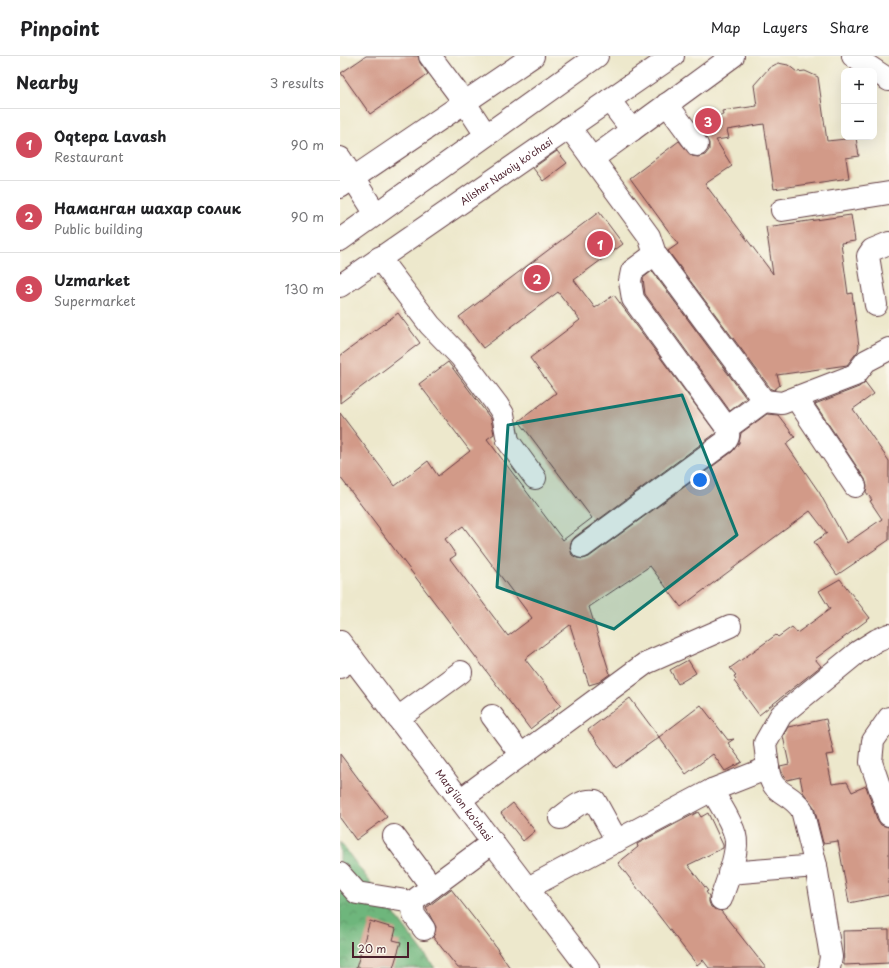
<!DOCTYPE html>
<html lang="en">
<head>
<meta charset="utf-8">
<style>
	body { margin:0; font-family:"Playpen Sans",sans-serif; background:#f2f2f2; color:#202124 }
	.controls { position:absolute; right:12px; top:12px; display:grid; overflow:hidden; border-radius:8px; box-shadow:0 4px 16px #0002 }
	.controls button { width:36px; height:36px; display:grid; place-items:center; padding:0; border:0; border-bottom:1px solid #e0e0e0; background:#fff; color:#202124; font:20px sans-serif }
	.scale { position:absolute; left:12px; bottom:10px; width:57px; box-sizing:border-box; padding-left:4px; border:2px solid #4a1f2b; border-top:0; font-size:11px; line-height:14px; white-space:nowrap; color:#4a1f2b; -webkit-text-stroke:3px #fbf7ec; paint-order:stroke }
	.you { position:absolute; left:360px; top:424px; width:14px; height:14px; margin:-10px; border:3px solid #fff; border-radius:50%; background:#1a73e8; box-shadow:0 0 0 6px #1a73e833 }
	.badge { display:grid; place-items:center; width:26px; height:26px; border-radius:50%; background:#d1495b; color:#fff; font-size:13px; font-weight:700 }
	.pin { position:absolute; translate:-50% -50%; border:2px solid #fff; box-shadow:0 1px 4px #0006 }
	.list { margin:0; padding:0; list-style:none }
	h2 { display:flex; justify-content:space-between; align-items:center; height:52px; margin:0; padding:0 16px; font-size:17px }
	h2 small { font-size:13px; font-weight:400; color:#757577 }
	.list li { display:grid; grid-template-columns:26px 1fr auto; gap:12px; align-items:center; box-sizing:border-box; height:72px; padding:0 16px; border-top:1px solid #e0e0e0 }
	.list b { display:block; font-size:15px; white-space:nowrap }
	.list p { margin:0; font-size:13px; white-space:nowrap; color:#757577 }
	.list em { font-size:13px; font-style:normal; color:#757577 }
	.map { position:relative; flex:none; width:549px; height:912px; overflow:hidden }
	header { display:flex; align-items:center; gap:24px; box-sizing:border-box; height:56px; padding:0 20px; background:#fff; border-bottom:1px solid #e0e0e0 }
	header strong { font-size:19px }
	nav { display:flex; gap:22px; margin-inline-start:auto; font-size:14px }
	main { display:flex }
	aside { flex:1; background:#fff }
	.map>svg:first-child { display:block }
	.forest { fill:url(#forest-crowns); stroke:#5c6a54 }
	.building { fill:#d29a88; fill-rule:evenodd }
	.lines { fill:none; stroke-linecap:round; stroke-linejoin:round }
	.minor-casing { stroke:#623d43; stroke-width:24 }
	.major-casing { stroke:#623d43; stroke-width:24 }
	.minor { stroke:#fff; stroke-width:22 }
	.major { stroke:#fff; stroke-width:22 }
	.marked { fill:#0f766e; fill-opacity:0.2; stroke:#0f766e; stroke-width:3; stroke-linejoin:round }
	.labels { text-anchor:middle; stroke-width:4; stroke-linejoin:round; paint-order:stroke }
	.street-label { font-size:10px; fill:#4a1f2b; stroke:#fbf7ec }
</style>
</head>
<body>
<header>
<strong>Pinpoint</strong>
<nav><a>Map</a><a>Layers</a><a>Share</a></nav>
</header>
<main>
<aside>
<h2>Nearby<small>3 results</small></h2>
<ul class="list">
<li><span class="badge">1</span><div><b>Oqtepa Lavash</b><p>Restaurant</p></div><em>90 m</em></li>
<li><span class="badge">2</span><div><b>Наманган шахар солик</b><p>Public building</p></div><em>90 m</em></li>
<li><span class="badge">3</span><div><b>Uzmarket</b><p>Supermarket</p></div><em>130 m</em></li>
</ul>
</aside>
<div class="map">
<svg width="549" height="912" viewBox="0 0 549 912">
	<defs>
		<pattern id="forest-crowns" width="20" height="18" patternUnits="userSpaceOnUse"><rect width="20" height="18" fill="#6eb67c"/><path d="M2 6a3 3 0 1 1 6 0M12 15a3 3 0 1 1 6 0" fill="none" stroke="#5c9366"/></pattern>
	</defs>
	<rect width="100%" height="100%" fill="#fbf7ec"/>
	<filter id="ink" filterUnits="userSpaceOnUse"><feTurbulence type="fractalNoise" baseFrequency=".025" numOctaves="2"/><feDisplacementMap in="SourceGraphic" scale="8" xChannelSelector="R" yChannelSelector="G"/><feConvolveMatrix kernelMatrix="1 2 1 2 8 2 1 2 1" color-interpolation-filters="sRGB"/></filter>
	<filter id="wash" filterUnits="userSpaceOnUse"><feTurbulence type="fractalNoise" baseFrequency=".012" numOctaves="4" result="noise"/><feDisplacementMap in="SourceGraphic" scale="16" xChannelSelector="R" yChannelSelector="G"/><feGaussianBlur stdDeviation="0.9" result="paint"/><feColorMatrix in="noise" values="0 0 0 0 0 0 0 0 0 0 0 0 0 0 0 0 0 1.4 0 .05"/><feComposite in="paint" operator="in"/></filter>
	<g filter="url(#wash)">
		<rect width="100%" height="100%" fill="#ede8cc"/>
		<path class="forest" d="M0,786L95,912H0Z"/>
		<g id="blocks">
			<g class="building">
				<path d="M26,0H78L80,7L88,18L30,58L1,17Z"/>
				<path d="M438,7L448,9L457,16L465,15L478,21L487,85L516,82L519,100L506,102L509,122L434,133L424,68L387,74L389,82L376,84L392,110L365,128L433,218L426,171L511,159L515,185L501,187L508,238L512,237L519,290L518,295L507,309L437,319L440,329L434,334L431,333L328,195L338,188L290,122L339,85L352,100L358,101L365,99L369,94V87L357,68H359L358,63L383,59L382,55L417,50L414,29L429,12Z"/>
				<path d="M217,95L227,107L203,125L193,112Z"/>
				<path d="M259,156L283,188L234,224L255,252L274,239L376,377L235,481L231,486L230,492L232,499L237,502L243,503L249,501L392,396L399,387L401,377L427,358L438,359L455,381L446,388L479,436L507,487L542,463L530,445L532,444L526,436L527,430L525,423L475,348L519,331L525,326L534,338L513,353L549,405V484L497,519L474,486L487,477L470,455L341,551L310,510L249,551L270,618L259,626L249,629L230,569L185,603L221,649L190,673L0,421V357L55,430L88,405L98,420L130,395L79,328L108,306L151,363L154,378L147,383L223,484L252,462L179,365L216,337L190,302L240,264L218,236L143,292L119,261ZM123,470L192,562L168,580L110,503L116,499L105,483Z"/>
				<path d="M312,215L406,342L390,355L305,238L303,222Z"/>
				<path d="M58,257L80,287L0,347V300Z"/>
				<path d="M500,523L530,562L475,603L481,610L419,659L394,625L396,623L394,620L396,619L390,612L436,579L438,581L452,571L457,577L490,553L479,535Z"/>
				<path d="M348,604L356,617L338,628L330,614Z"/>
				<path d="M290,642L319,681L276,712L248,674Z"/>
				<path d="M361,649L388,684L394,683L388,687L402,706L385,715L373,698L346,718L319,681Z"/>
				<path d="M486,663L494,698L486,699L492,728L507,726L512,736L526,730L537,763L541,769L549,771V839L509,847L498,785L483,787L474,751L463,736L460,721L447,724L442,717L440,710L449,708L443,680L448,671Z"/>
				<path d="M0,698L47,761L16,784L0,762Z"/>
				<path d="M173,747L195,775L183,785L161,757Z"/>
				<path d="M358,756L361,761L368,757L383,789V792L348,809L368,835L366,836L369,840V846L371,851L381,855L426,912H369L363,904L357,909L278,807L298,791L297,788Z"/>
				<path d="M111,833L151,884L170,912H118L93,881L96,871L86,852Z"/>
				<path d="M30,865L56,873L53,884L61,886L53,912H16Z"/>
				<path d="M549,874V907L504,909L503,875Z"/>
			</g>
		</g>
	</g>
	<g filter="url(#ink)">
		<use href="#blocks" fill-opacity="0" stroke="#623d43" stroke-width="1"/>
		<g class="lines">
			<g class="minor-casing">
				<g id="minor">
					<path d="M90,0L125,47L146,79"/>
					<path d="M269,44L292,74L393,0"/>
					<path d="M327,48L357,89"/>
					<path d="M229,71L309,180L315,198L292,215L290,225L293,243L387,372C389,378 389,381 385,386L242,491"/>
					<path d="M0,102L36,158"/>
					<path d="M252,103L292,74"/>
					<path d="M0,131L193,0"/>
					<path d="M442,154L549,137"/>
					<path d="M315,198L424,345L387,372"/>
					<path d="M39,202L90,269L121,301L158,350L163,358L168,385L195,422"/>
					<path d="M536,249L528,200L532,194L549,187"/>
					<path d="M456,342L515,430"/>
					<path d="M424,345L442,347L515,319L526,305L549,293"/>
					<path d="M0,611L13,603"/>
					<path d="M152,660L181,699"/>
					<path d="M58,662L121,616"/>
					<path d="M549,662L533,685L531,706L549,759"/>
					<path d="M428,712L425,687L441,659L518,596L537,584L549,579"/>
					<path d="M372,734C380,749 391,764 395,779C400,796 386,827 381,843"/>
					<path d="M120,744L306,607L390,570"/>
					<path d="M220,762C231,754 241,743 255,745L277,785"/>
					<path d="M54,780L92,831"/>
					<path d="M389,817L476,810"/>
					<path d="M0,818L17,837L72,846L153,786"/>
					<path d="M188,832L372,734L428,712C431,740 449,734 462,754L476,810L491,901L489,912"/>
					<path d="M72,846L74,859L84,873"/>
				</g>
			</g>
			<g class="major-casing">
				<g id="major">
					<path d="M513,0L549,24"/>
					<path d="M0,184L257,0"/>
					<path id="s1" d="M0,230L333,0"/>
					<path id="s2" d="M0,586L248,912"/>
				</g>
			</g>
			<use href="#minor" class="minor"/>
			<use href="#major" class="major"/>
		</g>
	</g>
	<path class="marked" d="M342,339L397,479L274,573L157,531L168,369Z"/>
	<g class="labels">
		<g class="street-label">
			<text dy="4" stroke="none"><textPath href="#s1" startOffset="202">Alisher Navoiy ko'chasi</textPath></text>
			<text dy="4" stroke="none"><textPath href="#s2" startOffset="205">Marg'ilon ko'chasi</textPath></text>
		</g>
	</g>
</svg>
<div class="controls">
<button>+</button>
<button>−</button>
</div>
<div class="scale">20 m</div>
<div class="you"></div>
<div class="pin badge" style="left:260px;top:188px">1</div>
<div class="pin badge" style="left:197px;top:222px">2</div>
<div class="pin badge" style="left:368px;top:65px">3</div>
</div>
</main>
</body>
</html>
